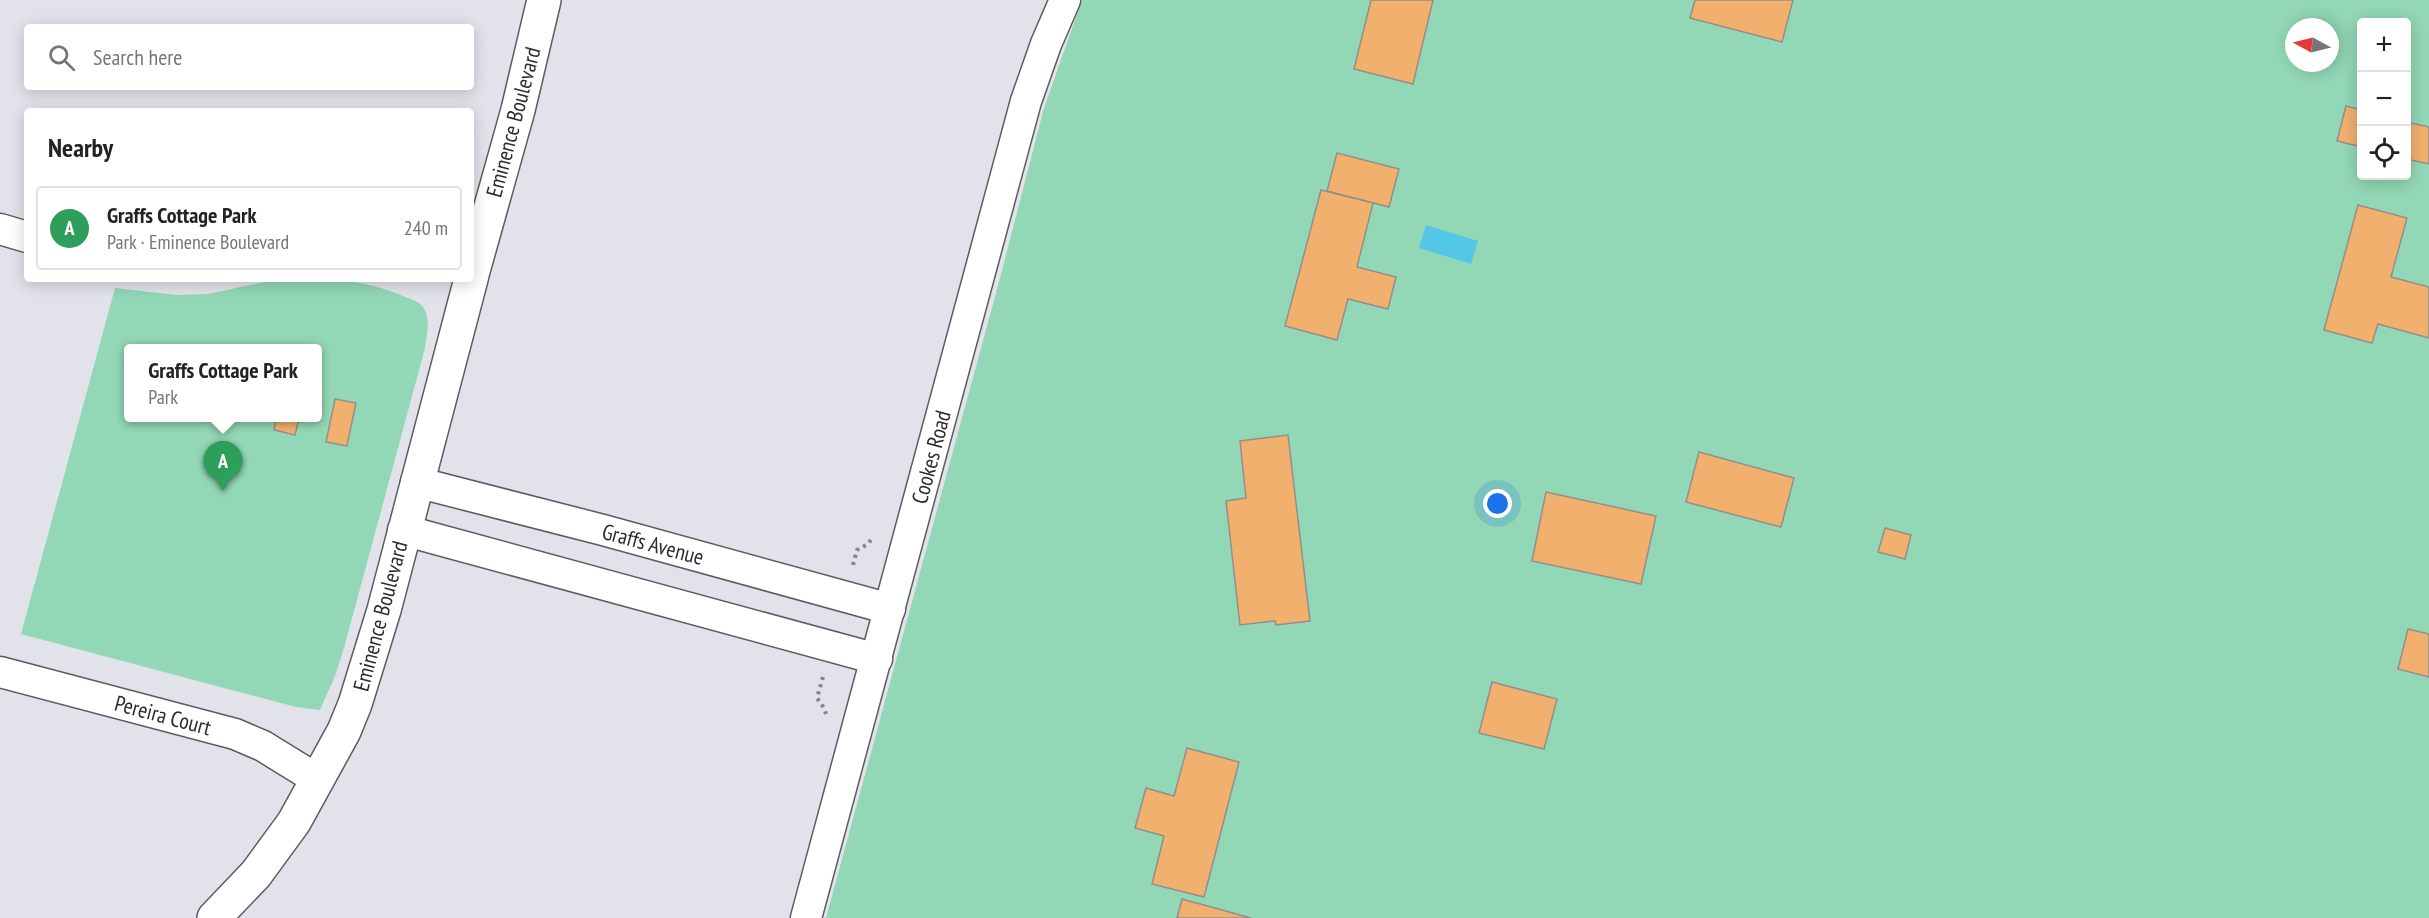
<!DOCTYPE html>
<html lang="en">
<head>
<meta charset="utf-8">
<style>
	body { margin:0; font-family:"PT Sans Narrow",sans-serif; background:#f2f2f2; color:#222 }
	.controls { position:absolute; right:18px; top:18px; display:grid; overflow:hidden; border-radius:6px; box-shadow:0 3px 15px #0003 }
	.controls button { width:54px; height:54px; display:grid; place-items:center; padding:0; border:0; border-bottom:2px solid #e0e0e0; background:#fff; color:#222; font:30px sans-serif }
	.compass { position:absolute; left:2285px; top:18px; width:54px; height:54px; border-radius:50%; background:#fff; box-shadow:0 3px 15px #0003; rotate:277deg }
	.you { position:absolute; left:1498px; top:504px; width:21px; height:21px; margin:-15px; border:4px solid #fff; border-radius:50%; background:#1a73e8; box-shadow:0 0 0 9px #1a73e833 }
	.badge { display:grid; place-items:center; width:39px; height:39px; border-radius:50%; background:#367d78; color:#fff; font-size:20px; font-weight:700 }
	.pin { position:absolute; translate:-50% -50px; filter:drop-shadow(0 2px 3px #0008) }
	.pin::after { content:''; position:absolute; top:32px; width:21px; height:18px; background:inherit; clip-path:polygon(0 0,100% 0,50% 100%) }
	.popup { position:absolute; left:124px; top:344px; width:198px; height:78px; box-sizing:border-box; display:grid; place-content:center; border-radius:6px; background:#fff; filter:drop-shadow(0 2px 4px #0005); font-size:20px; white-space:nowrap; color:#767676 }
	.popup b { font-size:22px; color:#222 }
	.popup::after { content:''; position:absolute; left:50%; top:100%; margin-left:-12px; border:12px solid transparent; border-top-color:#fff }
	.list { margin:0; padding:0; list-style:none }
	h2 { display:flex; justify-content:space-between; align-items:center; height:78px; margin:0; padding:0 24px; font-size:26px }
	h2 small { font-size:20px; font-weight:400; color:#767676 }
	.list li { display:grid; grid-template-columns:39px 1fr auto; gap:18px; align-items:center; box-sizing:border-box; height:84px; margin:0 12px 12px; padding:0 12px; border:2px solid #e0e0e0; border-radius:6px }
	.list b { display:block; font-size:22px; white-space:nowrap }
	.list p { margin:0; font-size:20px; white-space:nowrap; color:#767676 }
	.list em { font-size:20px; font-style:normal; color:#767676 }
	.icon { flex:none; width:33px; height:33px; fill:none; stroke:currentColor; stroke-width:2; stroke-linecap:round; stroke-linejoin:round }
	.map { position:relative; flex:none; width:2429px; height:918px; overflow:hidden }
	.search { position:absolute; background:#fff; box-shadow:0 3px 15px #0003; left:24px; top:24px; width:450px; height:66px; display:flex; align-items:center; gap:15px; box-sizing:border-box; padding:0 21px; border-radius:6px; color:#767676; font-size:22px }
	.panel { position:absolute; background:#fff; box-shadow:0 3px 15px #0003; left:24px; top:108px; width:450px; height:174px; border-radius:6px }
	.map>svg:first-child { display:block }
	.green { fill:#92d7b6; fill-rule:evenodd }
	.water { fill:#54c7e7 }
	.building { fill:#f1b06e; stroke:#948f8a; stroke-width:1.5 }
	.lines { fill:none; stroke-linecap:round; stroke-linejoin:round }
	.minor-casing { stroke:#5b5b61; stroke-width:33 }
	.tertiary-casing { stroke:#5b5b61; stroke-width:36 }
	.path { stroke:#838488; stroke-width:4; stroke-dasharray:3 4.5; stroke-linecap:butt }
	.minor { stroke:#fff; stroke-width:30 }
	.tertiary { stroke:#fff; stroke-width:33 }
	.labels { text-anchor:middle; stroke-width:4.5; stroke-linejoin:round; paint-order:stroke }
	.street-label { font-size:22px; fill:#2c2c2e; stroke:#fff }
</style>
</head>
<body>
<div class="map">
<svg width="2429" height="918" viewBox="0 0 2429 918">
	<rect width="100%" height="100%" fill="#e2e3ea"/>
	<g class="green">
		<path d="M1082,0H2429V918H826L999,282L1044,108ZM2362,22H2406V176H2362ZM2294,27H2330V63H2294Z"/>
		<path d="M279,279C321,279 363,278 403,296C407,298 416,300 420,304C432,314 427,334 425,348L344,648L335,676L320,710L296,707L21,634L115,288L177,295L208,294ZM128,348H318V418H128Z"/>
	</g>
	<path class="water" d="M1426,225L1478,241L1471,264L1419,248Z"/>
	<g class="building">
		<path d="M1371,0H1433L1413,84L1354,69Z"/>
		<path d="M1695,0H1793L1782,42L1690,18Z"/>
		<path d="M2346,106L2362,110V147L2337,141Z"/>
		<path d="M2406,122L2429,127V164L2406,159Z"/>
		<path d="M1337,153L1399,169L1389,207L1327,191Z"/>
		<path d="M1321,190L1373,203L1357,267L1396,277L1388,309L1348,299L1337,340L1285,326Z"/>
		<path d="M2358,205L2407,218L2391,277L2429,287V338L2378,324L2372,343L2324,330Z"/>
		<path d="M335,399L356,403L347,446L326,442Z"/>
		<path d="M276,418H299L295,435L274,430Z"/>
		<path d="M1288,435L1310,621L1276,625L1275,621L1240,625L1226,501L1246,498L1240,441Z"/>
		<path d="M1699,452L1794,478L1781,527L1686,502Z"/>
		<path d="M1546,492L1656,516L1641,584L1532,561Z"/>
		<path d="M1885,528L1911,535L1905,559L1878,552Z"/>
		<path d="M2408,629L2429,634V677L2398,669Z"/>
		<path d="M1492,682L1557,699L1544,749L1479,733Z"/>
		<path d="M1187,748L1239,762L1204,897L1152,884L1164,836L1135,828L1146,788L1174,796Z"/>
		<path d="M1182,899L1251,918H1177Z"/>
	</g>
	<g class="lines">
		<g class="minor-casing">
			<g id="minor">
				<path d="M0,229L27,237"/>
				<path d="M416,482L603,530L890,609"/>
				<path d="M403,530L877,659"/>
				<path d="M0,672L235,734L263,746L318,780"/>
				<path d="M806,918L1026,101L1046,44L1065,0"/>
			</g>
		</g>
		<g class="tertiary-casing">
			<g id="tertiary">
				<path d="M471,278L518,110L544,0"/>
				<path d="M214,918L256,874L294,822L344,731L355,704L384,610L471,279"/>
			</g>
		</g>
		<g class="path">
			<path d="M853,565L857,550L868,544L873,537"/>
			<path d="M823,677L817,698L824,708L826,714"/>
		</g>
		<use href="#minor" class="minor"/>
		<use href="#tertiary" class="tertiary"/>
	</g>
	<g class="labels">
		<g class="street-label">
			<text transform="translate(513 122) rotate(-75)" y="8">Eminence Boulevard</text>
			<text transform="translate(931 457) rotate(-75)" y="8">Cookes Road</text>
			<text transform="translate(653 544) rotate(15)" y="8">Graffs Avenue</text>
			<text transform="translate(380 616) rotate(-75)" y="8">Eminence Boulevard</text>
			<text transform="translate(163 715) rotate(15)" y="8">Pereira Court</text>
		</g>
	</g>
</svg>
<div class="controls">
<button>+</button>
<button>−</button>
<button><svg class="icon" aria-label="locate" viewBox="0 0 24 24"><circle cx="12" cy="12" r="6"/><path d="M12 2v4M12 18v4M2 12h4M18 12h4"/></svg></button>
</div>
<svg class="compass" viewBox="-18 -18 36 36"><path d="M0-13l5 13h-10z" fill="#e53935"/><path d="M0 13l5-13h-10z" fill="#767676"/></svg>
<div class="you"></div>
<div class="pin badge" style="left:223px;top:491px;background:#2e9e5b">A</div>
<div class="popup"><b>Graffs Cottage Park</b>Park</div>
<div class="search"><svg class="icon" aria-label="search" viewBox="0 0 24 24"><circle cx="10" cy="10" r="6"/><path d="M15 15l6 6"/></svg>Search here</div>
<section class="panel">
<h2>Nearby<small></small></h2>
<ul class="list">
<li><span class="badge" style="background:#2e9e5b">A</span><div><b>Graffs Cottage Park</b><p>Park · Eminence Boulevard</p></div><em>240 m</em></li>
</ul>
</section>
</div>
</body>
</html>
